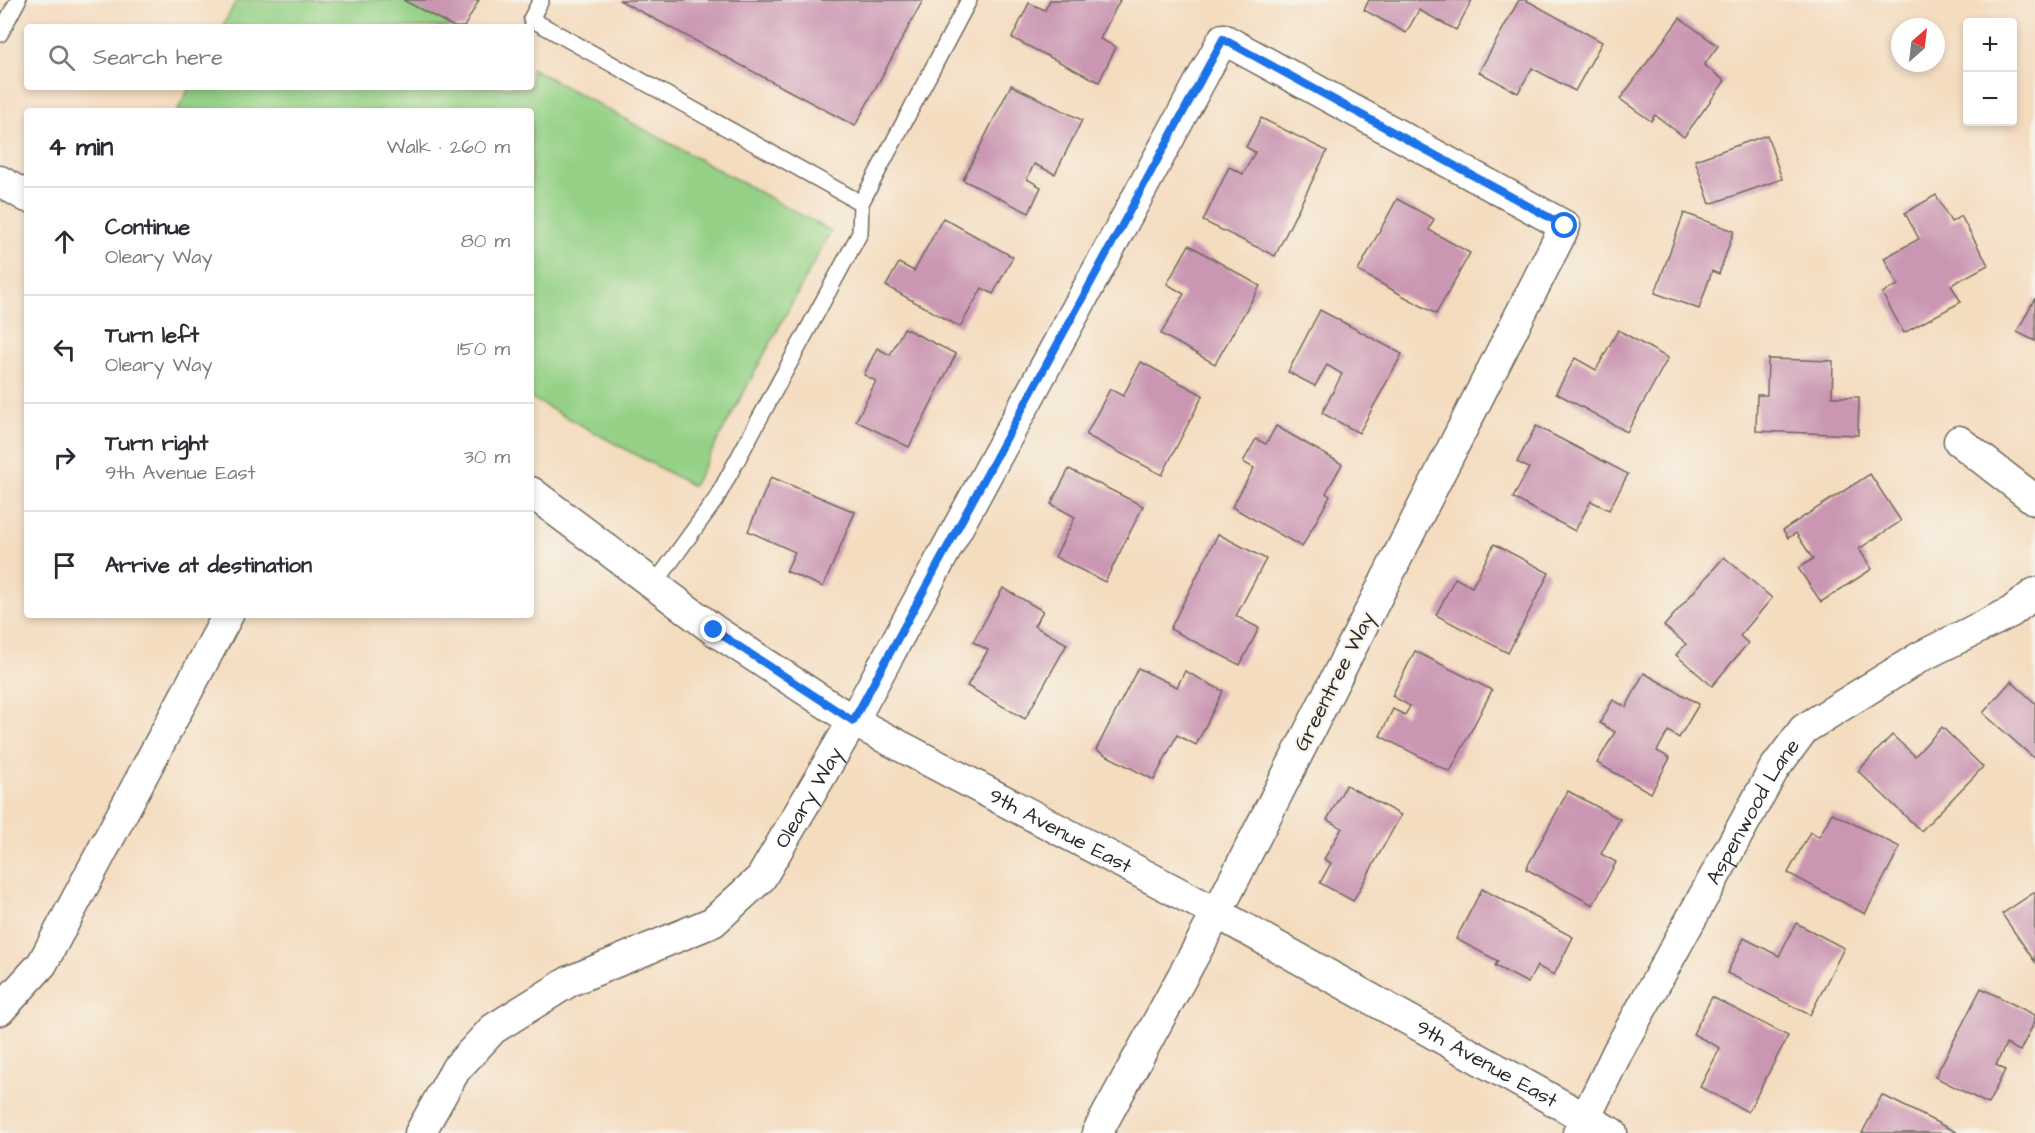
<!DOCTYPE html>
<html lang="en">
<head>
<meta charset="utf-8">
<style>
	body { margin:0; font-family:"Architects Daughter",sans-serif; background:#f2f2f3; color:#2b2b33 }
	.controls { position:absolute; right:18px; top:18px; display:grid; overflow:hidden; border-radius:6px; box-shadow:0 3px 9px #0003 }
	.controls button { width:54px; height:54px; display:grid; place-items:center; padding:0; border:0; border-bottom:2px solid #e1e1e2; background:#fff; color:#2b2b33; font:30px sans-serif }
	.compass { position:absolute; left:1891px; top:18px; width:54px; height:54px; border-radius:50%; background:#fff; box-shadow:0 3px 9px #0003; rotate:28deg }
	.stop { position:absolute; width:18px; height:18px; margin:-14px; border:4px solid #1a73e8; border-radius:50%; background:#fff }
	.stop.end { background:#1a73e8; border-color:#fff; box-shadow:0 2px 6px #0008 }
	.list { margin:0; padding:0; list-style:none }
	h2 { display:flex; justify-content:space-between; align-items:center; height:78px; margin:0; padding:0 24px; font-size:26px }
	h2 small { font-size:20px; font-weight:400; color:#7c7c81 }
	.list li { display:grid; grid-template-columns:39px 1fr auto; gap:18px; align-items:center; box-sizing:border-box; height:108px; padding:0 24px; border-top:2px solid #e1e1e2 }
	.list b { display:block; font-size:22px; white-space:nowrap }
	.list p { margin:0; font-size:20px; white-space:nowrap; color:#7c7c81 }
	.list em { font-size:20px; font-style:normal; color:#7c7c81 }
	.icon { flex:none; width:33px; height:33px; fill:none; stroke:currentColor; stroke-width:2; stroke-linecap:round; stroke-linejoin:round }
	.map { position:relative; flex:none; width:2035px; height:1133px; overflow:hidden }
	.search { position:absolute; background:#fff; box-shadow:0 3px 9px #0003; left:24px; top:24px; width:510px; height:66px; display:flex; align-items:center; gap:15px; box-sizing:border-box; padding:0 21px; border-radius:6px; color:#7c7c81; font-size:22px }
	.panel { position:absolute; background:#fff; box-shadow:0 3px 9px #0003; left:24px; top:108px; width:510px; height:510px; border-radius:6px }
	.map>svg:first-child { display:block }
	.green { fill:#94d186; stroke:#607e58; stroke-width:1.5 }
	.building { fill:#ca96b2 }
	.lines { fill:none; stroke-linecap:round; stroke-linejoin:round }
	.service-casing { stroke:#71695f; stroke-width:18 }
	.minor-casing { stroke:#71695f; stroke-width:33 }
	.service { stroke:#fff; stroke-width:15 }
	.minor { stroke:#fff; stroke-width:30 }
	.route { stroke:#1a73e8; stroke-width:8 }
	.labels { text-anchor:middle; stroke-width:4.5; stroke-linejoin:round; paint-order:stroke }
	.street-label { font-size:21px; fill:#2b2b2b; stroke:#f7f3e8 }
</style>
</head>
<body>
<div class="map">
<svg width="2035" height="1133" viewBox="0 0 2035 1133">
	<rect width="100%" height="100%" fill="#f7f3e8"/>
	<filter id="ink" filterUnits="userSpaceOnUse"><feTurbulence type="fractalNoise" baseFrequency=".0167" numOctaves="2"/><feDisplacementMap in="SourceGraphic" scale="12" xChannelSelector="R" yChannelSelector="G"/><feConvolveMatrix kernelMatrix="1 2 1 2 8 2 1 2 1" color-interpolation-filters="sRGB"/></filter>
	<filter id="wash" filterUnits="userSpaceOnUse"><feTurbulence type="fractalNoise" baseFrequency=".008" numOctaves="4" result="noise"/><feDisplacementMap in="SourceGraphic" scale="24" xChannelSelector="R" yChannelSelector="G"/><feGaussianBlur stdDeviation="1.35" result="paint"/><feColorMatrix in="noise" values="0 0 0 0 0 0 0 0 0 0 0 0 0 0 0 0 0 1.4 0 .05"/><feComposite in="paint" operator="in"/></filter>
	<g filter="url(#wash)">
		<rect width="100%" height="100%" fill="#f4dcbf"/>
		<g class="green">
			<path d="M237,0H405L455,27H222Z"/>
			<path d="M531,68L831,231L693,486L531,398V111H177L190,87H531Z"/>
		</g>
		<g id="blocks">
			<g class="building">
				<path d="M403,0H479L464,27H454Z"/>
				<path d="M619,0H923L855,126Z"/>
				<path d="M1050,0H1120L1100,39L1116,47L1099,82L1012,38L1029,3L1045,10Z"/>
				<path d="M1369,0H1472L1456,30L1419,10L1406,33L1364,10Z"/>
				<path d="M1519,0H1526L1602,42L1575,91L1532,68L1518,93L1479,72Z"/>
				<path d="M1680,18L1718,46L1704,65L1725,81L1684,137L1655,115L1651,121L1620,99Z"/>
				<path d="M1011,85L1082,120L1055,174L1034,164L1027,179L1041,187L1029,213L963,180Z"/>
				<path d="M1261,118L1327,151L1275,256L1203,221L1229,167L1243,174L1255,152L1246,147Z"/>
				<path d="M1767,135L1782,179L1710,204L1695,160Z"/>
				<path d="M1936,195L1951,222L1961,216L1988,265L1951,285L1961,302L1904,333L1882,293L1898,285L1884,258L1919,239L1905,213Z"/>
				<path d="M1397,199L1434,219L1429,230L1470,253L1436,314L1358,271Z"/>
				<path d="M1684,213L1734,231L1719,274L1712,271L1699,309L1655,293Z"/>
				<path d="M943,218L1013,257L993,294L982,288L960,327L886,286L899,263L914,271Z"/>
				<path d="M1189,245L1260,286L1215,364L1161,334L1184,294L1167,284Z"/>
				<path d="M2035,298V341L2017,332Z"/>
				<path d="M1320,310L1402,354L1359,433L1322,413L1342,374L1327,365L1315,386L1288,372Z"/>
				<path d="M904,328L956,354L909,447L856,421L876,381L864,375L877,348L890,355Z"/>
				<path d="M1618,330L1668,358L1627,432L1556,393L1575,358L1596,370Z"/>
				<path d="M1768,359L1833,361L1832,397H1859L1858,435L1756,431L1757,395H1767Z"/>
				<path d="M1141,362L1203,395L1162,475L1086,435L1110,389L1123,396Z"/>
				<path d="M1276,426L1342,464L1326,493L1330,496L1302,547L1232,507L1254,468L1243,462L1256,439L1266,444Z"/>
				<path d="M1536,426L1628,474L1609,510L1591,501L1575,531L1513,498L1529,468L1517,462Z"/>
				<path d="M1069,469L1143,506L1105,582L1055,557L1075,517L1051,504Z"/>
				<path d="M1870,474L1901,521L1859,549L1872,569L1821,602L1798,568L1813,559L1796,533L1788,538L1783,530Z"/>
				<path d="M771,477L855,512L823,587L786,571L795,552L748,531Z"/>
				<path d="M1218,534L1266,559L1236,616L1259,628L1240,665L1170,629Z"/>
				<path d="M1494,544L1549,573L1508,653L1436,615L1455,578L1472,587Z"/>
				<path d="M1724,557L1772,598L1740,636L1748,643L1712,686L1676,655L1686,644L1664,626Z"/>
				<path d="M1003,588L1043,611L1034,626L1067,644L1025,719L967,686L988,650L973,642Z"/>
				<path d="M1415,651L1492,690L1450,772L1380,736L1393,709L1405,715L1410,706L1392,696Z"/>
				<path d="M1138,668L1177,687L1185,671L1223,691L1196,745L1177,735L1154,780L1096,750Z"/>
				<path d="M1644,673L1699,704L1679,738L1668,731L1657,751L1670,758L1651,793L1597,763L1615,732L1600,723L1613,700L1626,707Z"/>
				<path d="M2011,681L2035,703V759L1983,713Z"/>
				<path d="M1942,727L1983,767L1921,831L1858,771L1892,735L1915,756Z"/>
				<path d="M1346,785L1401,815L1353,901L1320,883L1331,863L1324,859L1342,828L1327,820Z"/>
				<path d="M1568,791L1620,819L1601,854L1616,862L1593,905L1526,869Z"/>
				<path d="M1832,813L1900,847L1865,914L1788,873L1810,832L1819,837Z"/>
				<path d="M1482,889L1573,937L1554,975L1537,966L1528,983L1495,966L1498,961L1456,939Z"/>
				<path d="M2035,892V962L2002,914Z"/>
				<path d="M1796,923L1844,948L1810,1015L1727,973L1744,938L1779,956Z"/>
				<path d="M1981,988L2035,1015V1021L2020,1051L2006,1044L1996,1065L2005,1070L1988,1104L1935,1077Z"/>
				<path d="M1712,997L1788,1036L1748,1112L1700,1087L1720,1048L1693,1034Z"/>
				<path d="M1882,1095L1958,1133H1862Z"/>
			</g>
		</g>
	</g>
	<g filter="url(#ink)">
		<use href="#blocks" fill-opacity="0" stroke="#71695f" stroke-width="1.5"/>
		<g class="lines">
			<g class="service-casing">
				<g id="service">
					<path d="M541,0L531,19L861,203L969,0"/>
					<path d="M0,34L18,0"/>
					<path d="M654,585L716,499L860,233L861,203"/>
				</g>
			</g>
			<g class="minor-casing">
				<g id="minor">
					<path d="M0,181L27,197"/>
					<path d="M1959,441L2035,500"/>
					<path id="s1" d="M531,492L714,630L853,721L1217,913L1612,1133"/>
					<path d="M0,1010L42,964L228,615"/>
					<path id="s2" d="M420,1133L456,1069L493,1029L570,981L713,922L761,878L853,721L1223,39L1565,226L1217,913L1097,1133"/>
					<path id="s3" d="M1578,1133L1618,1051L1774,769L1804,729L1920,657L2011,612L2035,593"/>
				</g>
			</g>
			<use href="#service" class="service"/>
			<use href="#minor" class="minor"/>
		</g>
	</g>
	<g class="lines" filter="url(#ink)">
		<path class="route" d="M714,630L853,721L1223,39L1565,226"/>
	</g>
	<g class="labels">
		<g class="street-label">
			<text transform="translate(1334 681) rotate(-63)" y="7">Greentree Way</text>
			<text dy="7" stroke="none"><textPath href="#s2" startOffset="532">Oleary Way</textPath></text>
			<text dy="7" stroke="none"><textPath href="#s3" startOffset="366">Aspenwood Lane</textPath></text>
			<text dy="7" stroke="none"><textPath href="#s1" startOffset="630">9th Avenue East</textPath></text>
			<text dy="7" stroke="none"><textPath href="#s1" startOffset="1116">9th Avenue East</textPath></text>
		</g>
	</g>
</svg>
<div class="controls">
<button>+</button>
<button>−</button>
</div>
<svg class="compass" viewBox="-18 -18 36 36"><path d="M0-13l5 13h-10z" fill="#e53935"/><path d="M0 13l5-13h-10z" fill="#7c7c81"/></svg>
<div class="stop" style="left:1565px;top:226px"></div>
<div class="stop end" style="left:714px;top:630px"></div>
<div class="search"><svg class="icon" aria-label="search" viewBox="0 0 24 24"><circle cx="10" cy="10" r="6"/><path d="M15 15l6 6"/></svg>Search here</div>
<section class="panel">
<h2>4 min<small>Walk · 260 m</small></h2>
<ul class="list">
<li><svg class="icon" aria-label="ahead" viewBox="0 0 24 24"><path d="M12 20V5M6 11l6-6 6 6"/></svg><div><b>Continue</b><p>Oleary Way</p></div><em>80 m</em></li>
<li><svg class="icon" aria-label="left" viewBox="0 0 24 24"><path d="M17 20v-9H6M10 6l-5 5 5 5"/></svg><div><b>Turn left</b><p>Oleary Way</p></div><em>150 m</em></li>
<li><svg class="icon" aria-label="right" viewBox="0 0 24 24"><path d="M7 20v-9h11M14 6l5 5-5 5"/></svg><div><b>Turn right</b><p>9th Avenue East</p></div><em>30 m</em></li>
<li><svg class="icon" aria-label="arrive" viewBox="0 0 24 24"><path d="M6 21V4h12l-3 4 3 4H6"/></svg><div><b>Arrive at destination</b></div></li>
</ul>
</section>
</div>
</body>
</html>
